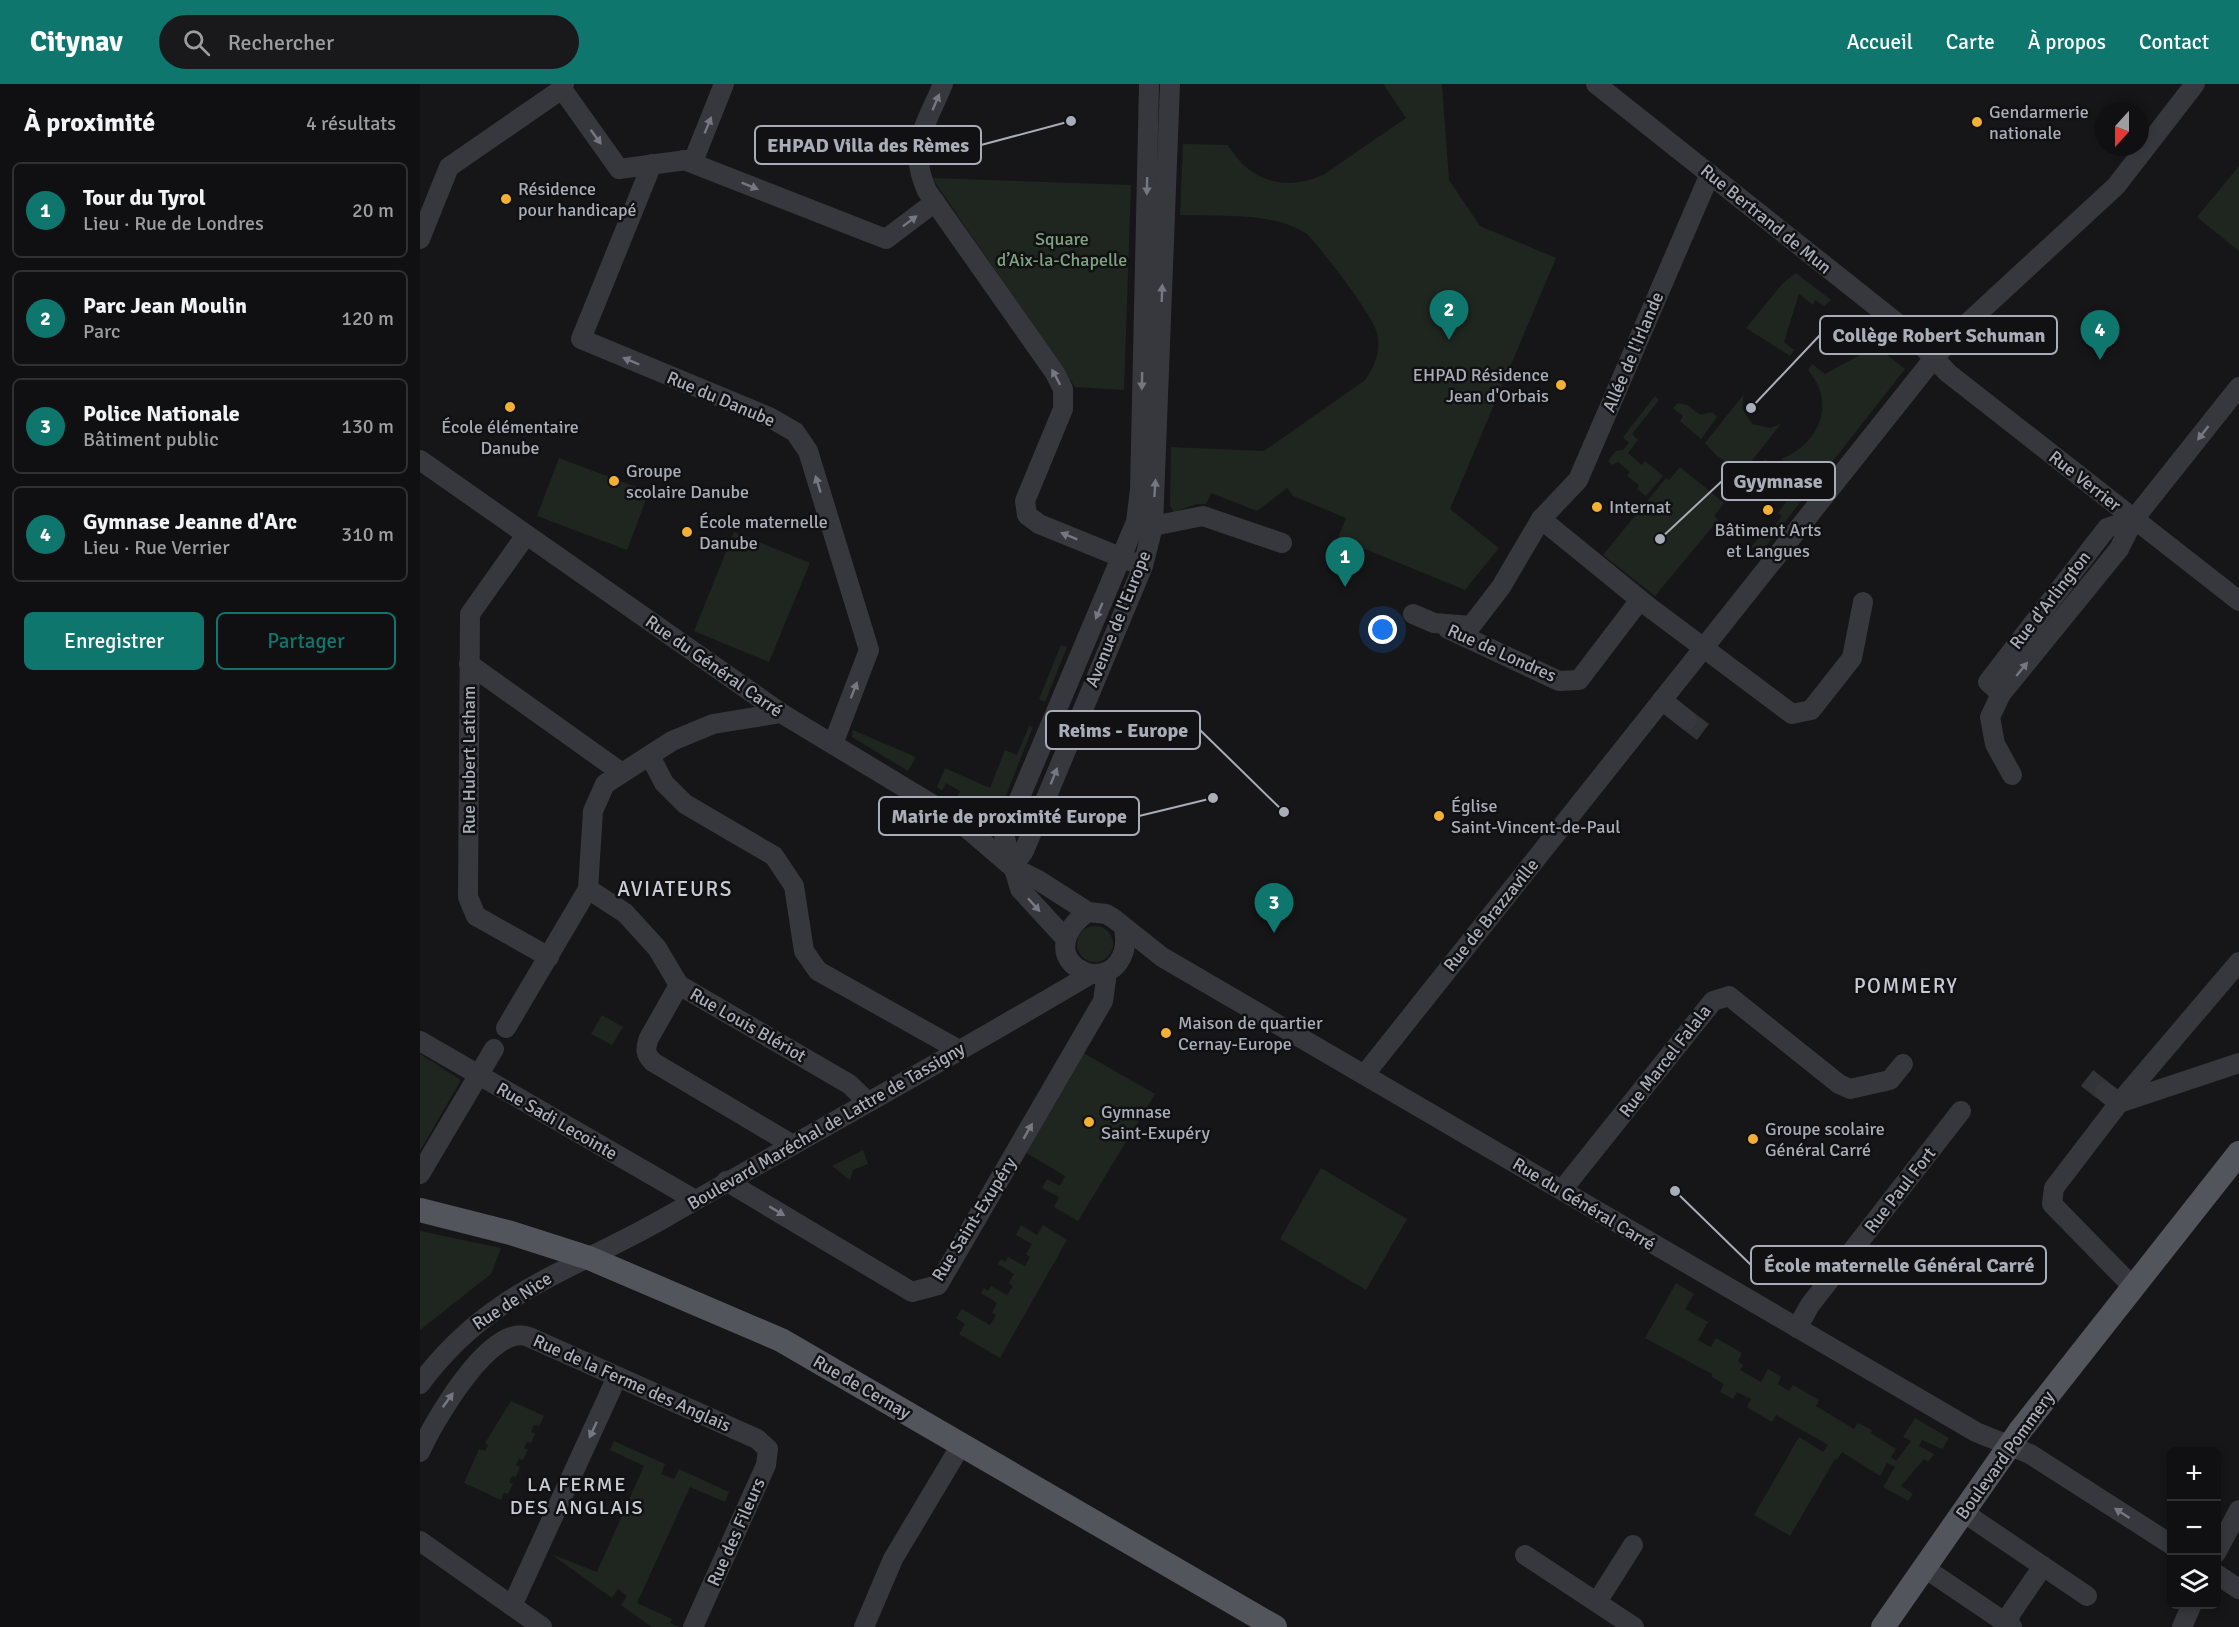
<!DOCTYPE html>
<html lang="fr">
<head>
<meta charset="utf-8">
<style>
	body { margin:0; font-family:Signika,sans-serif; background:#19191b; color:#f1f3f6 }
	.controls { position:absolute; right:18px; bottom:18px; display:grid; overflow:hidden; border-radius:9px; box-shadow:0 3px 9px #0003 }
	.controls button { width:54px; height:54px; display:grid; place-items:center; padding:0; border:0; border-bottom:2px solid #303032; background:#101012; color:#f1f3f6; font:30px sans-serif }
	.compass { position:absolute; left:1675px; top:18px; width:54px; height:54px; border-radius:50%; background:#101012; box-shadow:0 3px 9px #0003; rotate:201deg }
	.you { position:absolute; left:963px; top:546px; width:21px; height:21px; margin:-15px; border:4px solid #fff; border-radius:50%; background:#1a73e8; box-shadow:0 0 0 9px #1a73e833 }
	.badge { display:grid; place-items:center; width:39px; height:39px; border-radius:50%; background:#0f766e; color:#fff; font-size:20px; font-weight:700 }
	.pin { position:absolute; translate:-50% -50px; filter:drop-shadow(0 2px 3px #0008) }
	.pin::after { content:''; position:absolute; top:32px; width:21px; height:18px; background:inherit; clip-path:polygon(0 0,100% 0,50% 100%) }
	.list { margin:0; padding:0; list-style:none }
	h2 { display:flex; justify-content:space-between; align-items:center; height:78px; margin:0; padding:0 24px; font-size:26px }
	h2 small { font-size:20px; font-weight:400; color:#9c9d9f }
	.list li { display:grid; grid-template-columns:39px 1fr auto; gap:18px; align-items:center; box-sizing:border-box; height:96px; margin:0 12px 12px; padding:0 12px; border:2px solid #303032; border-radius:9px }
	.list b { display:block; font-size:22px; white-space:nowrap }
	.list p { margin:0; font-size:20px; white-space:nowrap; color:#9c9d9f }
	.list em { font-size:20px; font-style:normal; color:#9c9d9f }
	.actions { display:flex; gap:12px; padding:18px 24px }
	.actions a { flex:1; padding:14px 0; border:2px solid #0f766e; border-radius:9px; text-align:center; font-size:21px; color:#0f766e }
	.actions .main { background:#0f766e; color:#fff }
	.icon { flex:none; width:33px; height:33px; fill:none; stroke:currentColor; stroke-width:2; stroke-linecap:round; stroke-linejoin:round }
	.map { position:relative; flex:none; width:1819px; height:1543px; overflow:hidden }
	header { display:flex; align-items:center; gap:36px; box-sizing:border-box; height:84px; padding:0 30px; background:#0f766e; color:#fff }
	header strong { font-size:28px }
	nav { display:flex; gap:33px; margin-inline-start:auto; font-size:21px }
	.search { width:420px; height:54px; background:#19191b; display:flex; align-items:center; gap:15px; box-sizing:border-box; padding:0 21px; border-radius:33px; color:#9c9d9f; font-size:22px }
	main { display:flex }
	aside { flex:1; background:#101012 }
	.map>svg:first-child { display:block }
	.green { fill:#1e261f }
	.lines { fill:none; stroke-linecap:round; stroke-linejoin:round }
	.minor-tunnel { stroke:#333438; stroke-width:20; stroke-dasharray:20 10; stroke-linecap:butt }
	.minor { stroke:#37383d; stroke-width:20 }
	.major { stroke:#53555c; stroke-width:24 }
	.oneway { fill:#757881 }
	.poi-dot { fill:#f2b134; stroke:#111113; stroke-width:2 }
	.labels { text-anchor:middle; stroke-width:5; stroke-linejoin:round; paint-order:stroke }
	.poi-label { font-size:18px; fill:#a8adb8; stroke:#111113; text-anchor:start }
	.street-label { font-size:18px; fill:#a8adb8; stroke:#111113 }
	.park-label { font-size:18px; fill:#7fa381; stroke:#111113 }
	.neighbourhood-label { font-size:20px; letter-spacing:1.5px; fill:#c9ccd4; stroke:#111113 }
	.quarter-label { font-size:21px; letter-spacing:1.5px; fill:#c9ccd4; stroke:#111113 }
	.leader { fill:none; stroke:#a8adb8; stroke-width:2 }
	.callout-dot { fill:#a8adb8; stroke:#111113; stroke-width:2 }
	.callout { fill:#111113; stroke:#a8adb8; stroke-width:2 }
	.callout-label { font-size:20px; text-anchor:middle; font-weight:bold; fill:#a8adb8 }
</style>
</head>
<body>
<header>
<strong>Citynav</strong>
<div class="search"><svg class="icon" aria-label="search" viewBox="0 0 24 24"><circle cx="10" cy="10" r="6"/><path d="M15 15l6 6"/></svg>Rechercher</div>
<nav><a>Accueil</a><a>Carte</a><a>À propos</a><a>Contact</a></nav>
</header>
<main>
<aside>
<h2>À proximité<small>4 résultats</small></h2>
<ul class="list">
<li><span class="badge">1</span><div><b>Tour du Tyrol</b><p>Lieu · Rue de Londres</p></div><em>20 m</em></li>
<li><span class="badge">2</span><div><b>Parc Jean Moulin</b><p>Parc</p></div><em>120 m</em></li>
<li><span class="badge">3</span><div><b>Police Nationale</b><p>Bâtiment public</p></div><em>130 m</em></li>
<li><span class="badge">4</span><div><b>Gymnase Jeanne d'Arc</b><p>Lieu · Rue Verrier</p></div><em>310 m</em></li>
</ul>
<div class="actions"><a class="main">Enregistrer</a><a>Partager</a></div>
</aside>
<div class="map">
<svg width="1819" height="1543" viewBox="0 0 1819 1543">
	<rect width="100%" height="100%" fill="#161618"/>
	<g class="green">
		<path d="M963,0H1022L1029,96L1060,142L1136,174L1030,425L1079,464L1045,506L945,465L943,470L916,459L926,434L873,412L867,404L837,427L791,409L786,420H777L754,428L750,422L751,363L844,367L944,297C955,283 961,267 957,249C953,231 902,166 887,150C852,127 801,133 760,131L763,60L808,61C829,97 864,108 903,91L986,34Z"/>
		<path d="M1819,82V167L1777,133Z"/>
		<path d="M512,94L711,101L704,306L655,303Z"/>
		<path d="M1376,189L1411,216L1404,222L1395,216L1393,221L1379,210L1364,258L1374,266L1370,272L1326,244L1363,199Z"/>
		<path d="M1444,253L1485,285L1394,401L1361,375C1399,360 1417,320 1388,286L1392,280L1405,290L1449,266L1437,256Z"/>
		<path d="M1324,310L1322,324L1332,340L1350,344L1361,340L1322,389L1297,372L1285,359Z"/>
		<path d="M1235,312L1239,316L1212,350L1218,356L1208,369L1222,381L1225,377L1243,392L1226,412L1217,405L1219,401L1207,392L1210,388L1198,378L1192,381L1188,377L1196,367L1203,366L1209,359L1203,353Z"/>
		<path d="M1258,319L1267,321L1279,330C1286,332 1292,324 1297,333L1281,355L1260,337L1263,332L1253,324Z"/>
		<path d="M139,374L229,408L207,466L117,432Z"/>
		<path d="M1345,375L1379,403L1364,404L1355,397L1350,403L1338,394L1341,390L1336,386Z"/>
		<path d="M1260,383L1304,419L1294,432L1298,436L1235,512L1183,471L1246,394L1249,396Z"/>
		<path d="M1369,407L1382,416L1340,470L1331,463L1341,451L1345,454L1362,432L1358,429L1367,417L1362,412Z"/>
		<path d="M314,448L390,479L349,578L274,547Z"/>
		<path d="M641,561L647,563L625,618L619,615Z"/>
		<path d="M609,642L613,643L581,724L576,730L562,728L537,714L540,707L526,699L522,707L517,703L525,684L570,704L585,666L597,671Z"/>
		<path d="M433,646L496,673L488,687L432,653Z"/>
		<circle cx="675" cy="860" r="18"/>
		<path d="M182,931L203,943L192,961L171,950Z"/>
		<path d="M660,967L735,1010L658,1137L634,1123L639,1113L622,1104L627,1095L640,1102L645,1092L603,1067Z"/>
		<path d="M0,970L41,996L0,1067Z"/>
		<path d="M443,1066L448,1080L433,1086L430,1096L412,1082Z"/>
		<path d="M901,1084L987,1135L946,1206L860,1155Z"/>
		<path d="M601,1141L617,1151L623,1141L647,1156L580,1274L539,1250L545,1240L536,1234L542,1225L570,1241L576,1231L572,1229L577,1219L561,1209L564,1204L568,1207L571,1202L587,1211L593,1202L589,1199L594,1190L578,1180L581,1175L585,1178L588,1173L605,1182L610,1173L606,1170L612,1160L596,1151Z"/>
		<path d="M0,1147L81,1164L71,1190L0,1246Z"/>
		<path d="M1256,1199L1274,1210L1265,1225L1288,1238L1278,1256L1291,1263L1296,1254L1322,1269L1318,1277L1323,1281L1320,1286L1341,1298L1348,1285L1361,1292L1358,1300L1369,1307L1373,1301L1399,1316L1396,1322L1434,1345L1438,1339L1452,1346L1451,1349L1476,1365L1471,1373L1476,1377L1491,1357L1483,1353L1495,1334L1529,1354L1522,1365L1502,1356L1499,1362L1514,1370L1508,1378L1504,1375L1481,1402L1493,1410L1488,1417L1463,1403L1475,1383L1467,1379L1460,1392L1422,1368L1417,1376L1415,1375L1370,1452L1334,1431L1379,1353L1403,1368L1408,1361L1356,1331L1352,1338L1327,1323L1331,1315L1317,1308L1313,1315L1300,1308L1304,1300L1292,1293V1290L1225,1254Z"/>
		<path d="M91,1317L124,1332L119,1342L114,1341L111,1348L115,1350L111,1359L107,1358L104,1364L108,1366L103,1376L99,1375L96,1381L100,1383L96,1393L92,1392L89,1398L93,1400L88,1410L84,1409L81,1416L44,1399L59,1365L65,1367L68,1361L65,1359Z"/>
		<path d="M194,1357L245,1380L241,1390L254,1395L259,1385L309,1408L305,1418L270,1403L217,1519L252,1535L250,1539L259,1543H232L201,1521L207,1512L198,1505L192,1514L131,1470L177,1488L224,1382L190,1366Z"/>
	</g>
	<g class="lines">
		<g class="minor-tunnel">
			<path d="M1267,636L1287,651"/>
			<path d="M1667,994L1685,1008"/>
		</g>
		<g class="minor">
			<path d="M523,0C506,41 487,63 507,107L635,289L643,305V325L605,417L607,431L619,440L715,479"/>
			<path d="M1176,0L1491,250L1528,289L1819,517"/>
			<path d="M142,5L199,85L274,75L304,0"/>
			<path d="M264,76L466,155L515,118"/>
			<path d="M232,80L161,255L349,333L375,348L388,367L449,566L413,660"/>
			<path d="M0,155L29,83L142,5L144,0"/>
			<path d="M0,376L361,629L535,734L592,783L618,796L668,828"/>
			<path d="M1121,435L1229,523L1372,630L1391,626L1432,574L1443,518"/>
			<path d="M733,442L783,432L862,459"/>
			<path d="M106,451L50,530L48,813L56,832L129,873"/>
			<path d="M993,530L1014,539L1051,542L1081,503L1121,435L1158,396L1290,90"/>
			<path d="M1028,545L1139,597L1159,596L1220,516"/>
			<path d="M49,580L202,689"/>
			<path d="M1581,610L1568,598L1687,444L1714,435"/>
			<path d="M1242,616L1267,636"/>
			<path d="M230,672L244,699L265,720L354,772L374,802L384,867L398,887L539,966"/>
			<path d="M1592,691L1575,660L1570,633L1581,610L1699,465L1714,435L1819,303"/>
			<path d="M592,783L604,767L723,482L733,442L750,0"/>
			<path d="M168,805L205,829L237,864L259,901L429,1000L448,1018"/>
			<path d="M704,845C709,870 696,895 667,889C633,876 643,844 668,828L686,830L693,834L742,873L1556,1348L1610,1370L1752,1461"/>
			<path d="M645,854L600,805L584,751L716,438L720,406L729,0"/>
			<path d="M259,901L229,954C225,965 225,970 233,978L373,1061"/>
			<path d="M86,944L168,805L173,727L185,700L252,657L293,640L361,629"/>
			<path d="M0,957L275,1116"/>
			<path d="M945,990L1514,274L1541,245L1696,102L1775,0"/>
			<path d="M1685,1008L1699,1019L1819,979"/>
			<path d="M0,1090L74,965"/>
			<path d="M306,1097L492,1208L518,1201L683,917L686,896L684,889"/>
			<path d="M1142,1106L1293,917L1309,912L1419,1000L1430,1005L1470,996L1483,980"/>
			<path d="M1713,1203L1632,1120L1634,1104L1699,1019L1819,878"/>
			<path d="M1377,1244L1390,1221L1541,1027"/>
			<path d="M0,1300C68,1208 147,1189 241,1136C384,1054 529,974 671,890"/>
			<path d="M0,1368C13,1339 71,1237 109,1253L337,1355L348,1365L346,1381L273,1543"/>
			<path d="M1543,1428L1667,1512"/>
			<path d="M0,1457L122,1543"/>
			<path d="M1796,1469L1819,1426"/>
			<path d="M1105,1471L1214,1543"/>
			<path d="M1503,1483L1592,1543"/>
			<path d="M1796,1490L1819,1505"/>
			<path d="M1177,1518L1213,1461"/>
			<path d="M92,1522L197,1293"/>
			<path d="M444,1543L473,1475L541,1361"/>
			<path d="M1587,1543L1591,1529L1623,1482"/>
			<path d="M1762,1543L1772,1520"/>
		</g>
		<g class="major">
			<path d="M0,1126L91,1149L169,1174L361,1256L855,1543"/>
			<path d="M1463,1543L1599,1348L1819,1069"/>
		</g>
	</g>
	<defs><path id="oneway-solid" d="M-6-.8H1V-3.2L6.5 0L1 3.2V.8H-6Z" transform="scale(1.5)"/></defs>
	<g class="oneway">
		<use href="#oneway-solid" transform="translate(516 18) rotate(-67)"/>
		<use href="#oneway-solid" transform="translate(288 41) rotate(-68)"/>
		<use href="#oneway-solid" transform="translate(176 53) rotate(54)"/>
		<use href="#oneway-solid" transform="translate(330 102) rotate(22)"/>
		<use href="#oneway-solid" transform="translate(727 102) rotate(91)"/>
		<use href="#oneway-solid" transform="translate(490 137) rotate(-37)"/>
		<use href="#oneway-solid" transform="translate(742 209) rotate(-88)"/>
		<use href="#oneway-solid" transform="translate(211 277) rotate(-157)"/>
		<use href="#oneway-solid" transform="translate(636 293) rotate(-118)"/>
		<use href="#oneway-solid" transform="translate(722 297) rotate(91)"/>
		<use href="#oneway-solid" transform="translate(1783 349) rotate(128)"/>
		<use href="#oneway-solid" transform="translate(398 400) rotate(-107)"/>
		<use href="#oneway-solid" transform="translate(735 404) rotate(-86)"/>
		<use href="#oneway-solid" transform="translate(649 452) rotate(-158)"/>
		<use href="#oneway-solid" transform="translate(679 527) rotate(113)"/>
		<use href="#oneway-solid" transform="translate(1602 585) rotate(-51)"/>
		<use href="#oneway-solid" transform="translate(434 606) rotate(-69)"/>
		<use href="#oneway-solid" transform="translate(634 692) rotate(-68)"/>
		<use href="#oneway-solid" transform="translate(614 821) rotate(48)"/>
		<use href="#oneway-solid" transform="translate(608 1047) rotate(-60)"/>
		<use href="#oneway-solid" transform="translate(357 1127) rotate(31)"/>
		<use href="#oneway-solid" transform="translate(28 1316) rotate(-54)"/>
		<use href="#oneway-solid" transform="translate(173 1346) rotate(115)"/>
		<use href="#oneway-solid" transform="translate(1702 1429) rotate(-147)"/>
	</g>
	<g class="poi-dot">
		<circle cx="1557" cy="38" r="6"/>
		<circle cx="86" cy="115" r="6"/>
		<circle cx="1141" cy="301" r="6"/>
		<circle cx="90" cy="323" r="6"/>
		<circle cx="194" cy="397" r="6"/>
		<circle cx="1177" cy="423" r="6"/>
		<circle cx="1348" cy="426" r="6"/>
		<circle cx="267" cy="448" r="6"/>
		<circle cx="1019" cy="732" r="6"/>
		<circle cx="746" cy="949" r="6"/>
		<circle cx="669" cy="1038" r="6"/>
		<circle cx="1333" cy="1055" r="6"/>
	</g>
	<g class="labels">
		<g class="poi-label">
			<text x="1569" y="34">Gendarmerie<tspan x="1569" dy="21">nationale</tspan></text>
			<text x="98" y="111">Résidence<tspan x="98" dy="21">pour handicapé</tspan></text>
			<text x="1129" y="297" text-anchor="end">EHPAD Résidence<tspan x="1129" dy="21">Jean d'Orbais</tspan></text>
			<text x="90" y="349" text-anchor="middle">École élémentaire<tspan x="90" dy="21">Danube</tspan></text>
			<text x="206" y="393">Groupe<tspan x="206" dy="21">scolaire Danube</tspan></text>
			<text x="1189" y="429">Internat</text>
			<text x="279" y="444">École maternelle<tspan x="279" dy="21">Danube</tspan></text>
			<text x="1348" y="452" text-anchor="middle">Bâtiment Arts<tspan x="1348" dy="21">et Langues</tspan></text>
			<text x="1031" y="728">Église<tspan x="1031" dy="21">Saint-Vincent-de-Paul</tspan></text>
			<text x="758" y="945">Maison de quartier<tspan x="758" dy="21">Cernay-Europe</tspan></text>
			<text x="681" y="1034">Gymnase<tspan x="681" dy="21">Saint-Exupéry</tspan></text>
			<text x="1345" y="1051">Groupe scolaire<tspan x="1345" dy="21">Général Carré</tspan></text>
		</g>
		<g class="street-label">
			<text transform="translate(1346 135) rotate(39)" y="6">Rue Bertrand de Mun</text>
			<text transform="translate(1213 268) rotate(-67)" y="6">Allée de l'Irlande</text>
			<text transform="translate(301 315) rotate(23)" y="6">Rue du Danube</text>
			<text transform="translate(1665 397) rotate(38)" y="6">Rue Verrier</text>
			<text transform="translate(1630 516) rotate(-52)" y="6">Rue d'Arlington</text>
			<text transform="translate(698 535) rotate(-68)" y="6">Avenue de l'Europe</text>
			<text transform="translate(1082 569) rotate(24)" y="6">Rue de Londres</text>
			<text transform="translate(294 582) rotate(35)" y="6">Rue du Général Carré</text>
			<text transform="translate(49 676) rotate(-90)" y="6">Rue Hubert Latham</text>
			<text transform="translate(1071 831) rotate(-51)" y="6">Rue de Brazzaville</text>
			<text transform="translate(328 941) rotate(30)" y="6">Rue Louis Blériot</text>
			<text transform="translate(1245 977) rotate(-52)" y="6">Rue Marcel Falala</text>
			<text transform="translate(137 1037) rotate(30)" y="6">Rue Sadi Lecointe</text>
			<text transform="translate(406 1042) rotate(-30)" y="6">Boulevard Maréchal de Lattre de Tassigny</text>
			<text transform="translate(1480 1106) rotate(-52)" y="6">Rue Paul Fort</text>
			<text transform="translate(1164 1120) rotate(31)" y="6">Rue du Général Carré</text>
			<text transform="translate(554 1135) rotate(-58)" y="6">Rue Saint-Exupéry</text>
			<text transform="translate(92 1217) rotate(-33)" y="6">Rue de Nice</text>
			<text transform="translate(212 1299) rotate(24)" y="6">Rue de la Ferme des Anglais</text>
			<text transform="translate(442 1303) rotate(30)" y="6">Rue de Cernay</text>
			<text transform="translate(1585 1371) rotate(-54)" y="6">Boulevard Pommery</text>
			<text transform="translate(316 1448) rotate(-66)" y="6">Rue des Fileurs</text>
		</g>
		<g class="park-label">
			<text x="642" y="161">Square<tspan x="642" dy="21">d’Aix-la-Chapelle</tspan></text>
		</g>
		<g class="neighbourhood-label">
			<text x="157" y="1407">LA FERME<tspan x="157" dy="23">DES ANGLAIS</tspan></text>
		</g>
		<g class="quarter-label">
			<text x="255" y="812">AVIATEURS</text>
			<text x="1486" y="909">POMMERY</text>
		</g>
	</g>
	<path class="leader" d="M651 37L561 61M1331 324L1400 251M1240 455L1302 397M864 728L780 646M793 714L719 732M1255 1107L1331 1181"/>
	<g class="callout-dot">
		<circle cx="651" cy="37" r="6"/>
		<circle cx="1331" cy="324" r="6"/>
		<circle cx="1240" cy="455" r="6"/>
		<circle cx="864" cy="728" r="6"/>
		<circle cx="793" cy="714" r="6"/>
		<circle cx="1255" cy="1107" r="6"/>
	</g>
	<g class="callout">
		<rect x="335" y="42" width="226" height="38" rx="6"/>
		<rect x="1400" y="232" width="237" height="38" rx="6"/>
		<rect x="1302" y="378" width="113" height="38" rx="6"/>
		<rect x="626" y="627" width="154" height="38" rx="6"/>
		<rect x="459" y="713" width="260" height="38" rx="6"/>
		<rect x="1331" y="1162" width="295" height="38" rx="6"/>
	</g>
	<g class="callout-label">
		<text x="448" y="68">EHPAD Villa des Rèmes</text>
		<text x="1519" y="258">Collège Robert Schuman</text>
		<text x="1358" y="404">Gyymnase</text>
		<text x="703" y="653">Reims - Europe</text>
		<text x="589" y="739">Mairie de proximité Europe</text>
		<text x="1479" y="1188">École maternelle Général Carré</text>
	</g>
</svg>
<div class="controls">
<button>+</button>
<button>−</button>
<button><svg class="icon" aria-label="layers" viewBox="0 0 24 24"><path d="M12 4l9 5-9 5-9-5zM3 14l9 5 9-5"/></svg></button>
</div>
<svg class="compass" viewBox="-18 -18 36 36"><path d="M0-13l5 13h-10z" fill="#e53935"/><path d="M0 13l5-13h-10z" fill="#9c9d9f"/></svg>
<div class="you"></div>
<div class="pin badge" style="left:925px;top:503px">1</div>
<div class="pin badge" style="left:1029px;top:256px">2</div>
<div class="pin badge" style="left:854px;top:849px">3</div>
<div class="pin badge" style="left:1680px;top:276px">4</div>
</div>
</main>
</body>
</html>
